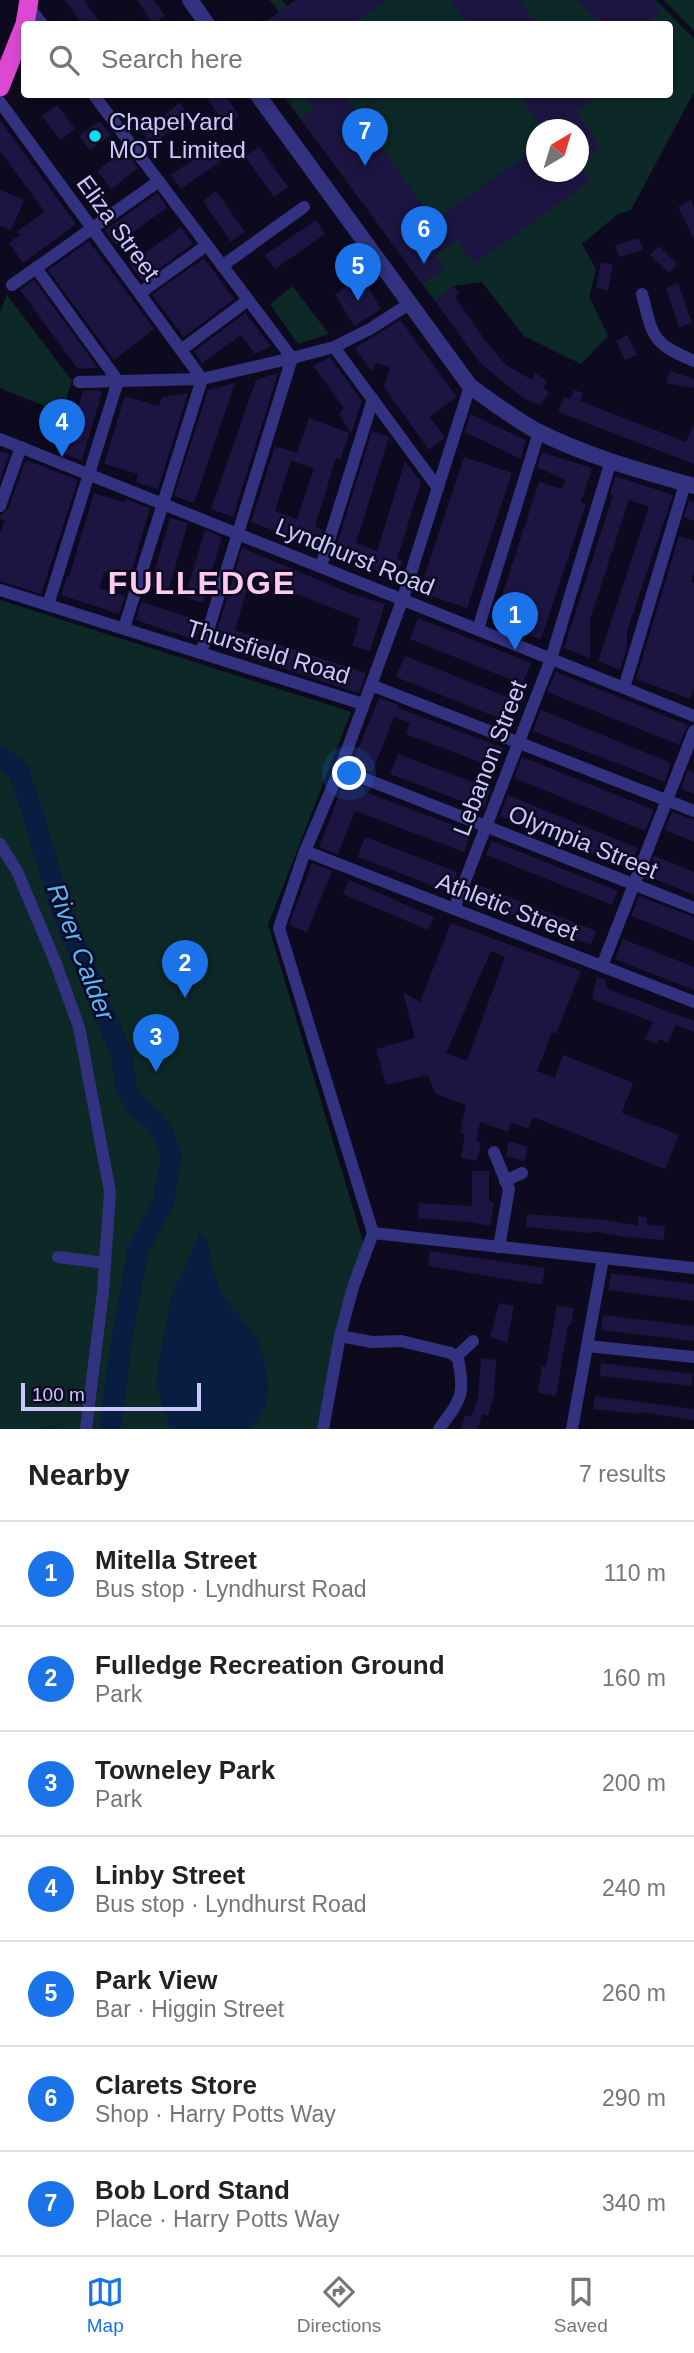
<!DOCTYPE html>
<html lang="en">
<head>
<meta charset="utf-8">
<style>
	body { margin:0; font-family:Arial,sans-serif; background:#f2f2f2; color:#222 }
	.compass { position:absolute; left:526px; top:119px; width:63px; height:63px; border-radius:50%; background:#fff; box-shadow:0 4px 10px #0003; rotate:38deg }
	.scale { position:absolute; left:21px; bottom:18px; width:180px; box-sizing:border-box; padding-left:7px; border:4px solid #ccc8ff; border-top:0; font-size:19px; line-height:24px; white-space:nowrap; color:#ccc8ff; -webkit-text-stroke:5px #0d0a1f; paint-order:stroke }
	.you { position:absolute; left:350px; top:774px; width:24px; height:24px; margin:-18px; border:5px solid #fff; border-radius:50%; background:#1a73e8; box-shadow:0 0 0 10px #1a73e833 }
	.badge { display:grid; place-items:center; width:46px; height:46px; border-radius:50%; background:#1a73e8; color:#fff; font-size:23px; font-weight:700 }
	.pin { position:absolute; translate:-50% -58px; filter:drop-shadow(0 2px 4px #0008) }
	.pin::after { content:''; position:absolute; top:37px; width:24px; height:21px; background:inherit; clip-path:polygon(0 0,100% 0,50% 100%) }
	.list { margin:0; padding:0; list-style:none }
	h2 { display:flex; justify-content:space-between; align-items:center; height:91px; margin:0; padding:0 28px; font-size:30px }
	h2 small { font-size:23px; font-weight:400; color:#767676 }
	.list li { display:grid; grid-template-columns:46px 1fr auto; gap:21px; align-items:center; box-sizing:border-box; height:105px; padding:0 28px; border-top:2px solid #e0e0e0 }
	.list b { display:block; font-size:26px; white-space:nowrap }
	.list p { margin:0; font-size:23px; white-space:nowrap; color:#767676 }
	.list em { font-size:23px; font-style:normal; color:#767676 }
	.icon { flex:none; width:38px; height:38px; fill:none; stroke:currentColor; stroke-width:2; stroke-linecap:round; stroke-linejoin:round }
	.map { position:relative; flex:none; width:694px; height:1429px; overflow:hidden }
	.search { position:absolute; background:#fff; box-shadow:0 4px 10px #0003; left:21px; right:21px; top:21px; height:77px; display:flex; align-items:center; gap:18px; box-sizing:border-box; padding:0 24px; border-radius:7px; color:#767676; font-size:26px }
	.sheet { height:826px; background:#fff }
	nav { display:flex; justify-content:space-around; align-items:center; box-sizing:border-box; height:98px; border-top:2px solid #e0e0e0; background:#fff; font-size:19px; color:#767676 }
	nav a { display:grid; justify-items:center; gap:4px }
	nav .on { color:#1a73e8 }
	.map>svg:first-child { display:block }
	.green { fill:#0d2927; fill-rule:evenodd }
	.water { fill:#071e41 }
	.lines { fill:none; stroke-linecap:round; stroke-linejoin:round }
	.stream { stroke:#071e41; stroke-width:3.5 }
	.river { stroke:#071e41; stroke-width:21 }
	.building { fill:#1c1541; fill-rule:evenodd }
	.minor { stroke:#323281; stroke-width:12 }
	.tertiary { stroke:#323281; stroke-width:16 }
	.trunk { stroke:#db49d2; stroke-width:19 }
	.poi-dot { fill:#00e3f3; stroke:#0d0a1f; stroke-width:2.5 }
	.labels { text-anchor:middle; stroke-width:5; stroke-linejoin:round; paint-order:stroke }
	.poi-label { font-size:24px; fill:#ccc8ff; stroke:#0d0a1f; text-anchor:start }
	.street-label { font-size:24px; fill:#ccc8ff; stroke:#0d0a1f }
	.water-label { font-size:26px; font-style:italic; fill:#56b7ff; stroke:#0d0a1f }
	.district-label { font-size:32px; font-weight:bold; letter-spacing:2px; fill:#ffcaee; stroke:#0d0a1f }
</style>
</head>
<body>
<div class="map">
<svg width="694" height="1429" viewBox="0 0 694 1429">
	<rect width="100%" height="100%" fill="#0d0a1f"/>
	<g class="green">
		<path d="M270,0H282L287,6L296,0H656L694,39V92L631,210L618,214L582,244L596,269L589,296L608,336L581,364L524,336L482,282L453,286L435,301L283,95L670,94V24H263L279,12ZM536,130H578V172H536Z"/>
		<path d="M664,0H694V31Z"/>
		<path d="M293,286V287L329,334L298,344L270,304Z"/>
		<path d="M7,295L72,381L62,413L0,388V312Z"/>
		<path d="M0,600L351,712L268,925L364,1245C337,1303 329,1367 317,1429H0Z"/>
	</g>
	<path class="water" d="M200,1233L207,1239C210,1256 213,1275 221,1291C230,1309 248,1322 257,1339C261,1346 263,1357 265,1365C271,1393 270,1408 249,1429H170L156,1384L160,1355L171,1297Z"/>
	<g class="lines">
		<path class="stream" d="M45,1429L57,1427"/>
		<path class="river" d="M0,757L18,770L28,797L60,907L122,1056L126,1087L138,1109L153,1119L164,1136L171,1158L163,1203L138,1250L121,1345L110,1429"/>
	</g>
	<g class="building">
		<path d="M65,0H84L101,24H82Z"/>
		<path d="M137,0H154L165,16L153,24Z"/>
		<path d="M296,0H387L353,24H276L271,18Z"/>
		<path d="M450,0H520L537,24H468Z"/>
		<path d="M577,0H651L661,10L646,24H601Z"/>
		<path d="M204,94H224L239,116L226,126Z"/>
		<path d="M303,94H343L434,221L536,148V172H583L590,181L474,264L457,240L435,254L445,268L422,284L301,119L314,109Z"/>
		<path d="M518,94H588L592,101L576,112L601,148L578,164V130H567L561,123L552,130H543Z"/>
		<path d="M180,103L190,116L151,145L142,132Z"/>
		<path d="M57,105L75,129L60,140L42,116Z"/>
		<path d="M0,120L76,224L23,263L9,243L21,234L16,232L45,212L0,151Z"/>
		<path d="M100,121L111,135L90,150L79,136Z"/>
		<path d="M212,147L221,161L181,189L171,175Z"/>
		<path d="M259,147L288,187L274,197L245,156Z"/>
		<path d="M124,150L138,168L111,189L97,171Z"/>
		<path d="M0,190L24,200L11,230L0,226Z"/>
		<path d="M216,191L245,232L231,242L203,201Z"/>
		<path d="M157,193L167,207L116,245L105,230Z"/>
		<path d="M691,200L694,207V239L678,207Z"/>
		<path d="M316,220L325,234L275,269L265,255Z"/>
		<path d="M181,227L193,244L142,281L130,264Z"/>
		<path d="M639,238L643,250L619,257L615,245Z"/>
		<path d="M89,241L154,329L114,360L48,270Z"/>
		<path d="M351,244L360,256L344,268L335,257Z"/>
		<path d="M659,246L677,264L669,273L650,255Z"/>
		<path d="M204,258L234,299L184,337L152,295Z"/>
		<path d="M601,262L613,265L608,291L596,288Z"/>
		<path d="M359,279H363L381,309L354,326L335,294Z"/>
		<path d="M34,280L98,368L78,369L20,290Z"/>
		<path d="M678,283L692,323L679,327L666,288Z"/>
		<path d="M453,286L459,293L455,297L485,340L505,364L532,380L535,373L547,381L543,387L549,393L540,405L523,398L480,363L435,301Z"/>
		<path d="M245,313L271,346L255,354L241,335L202,363L194,351Z"/>
		<path d="M400,320L457,397L431,416L427,414L445,437L429,450L384,387L390,367L376,363L372,372L355,348Z"/>
		<path d="M627,335L637,355L625,360L616,341Z"/>
		<path d="M330,357L362,401L351,433L339,414L344,408L313,366Z"/>
		<path d="M670,371L694,379V388L666,383Z"/>
		<path d="M278,373L233,517L211,509L256,380Z"/>
		<path d="M235,383L194,503L174,496L208,390Z"/>
		<path d="M97,390L102,392L82,460L64,454L83,391Z"/>
		<path d="M574,390L583,393L580,401L686,442L694,425V464L558,412L564,397L570,399Z"/>
		<path d="M188,393L158,489L136,482L138,474L104,464L125,396L159,406L162,397Z"/>
		<path d="M470,414L526,440L521,459L465,432Z"/>
		<path d="M309,418L349,433L340,460L336,458L315,526L323,531L318,547L251,522L275,446L297,453ZM291,461L314,468L297,519L275,511Z"/>
		<path d="M372,431L389,437L356,543L377,551L405,462L421,482L397,559L403,561L396,578L334,554Z"/>
		<path d="M0,451L9,454L0,480Z"/>
		<path d="M542,452L592,468L581,502L586,504L541,639L493,623L539,482L562,489L566,480L537,467Z"/>
		<path d="M464,457L512,473L467,608L419,592Z"/>
		<path d="M26,460L78,480L41,594L0,581V534L5,520L0,519V515L8,509Z"/>
		<path d="M615,476L673,495L627,631V648L620,670L598,661L649,507L629,500L590,619V658L564,648L613,495L610,494Z"/>
		<path d="M94,493L124,502L125,499L150,508L129,580L104,572L99,588L125,596L119,614L61,595L67,576L69,577Z"/>
		<path d="M689,500L694,502V521L684,517Z"/>
		<path d="M170,518L188,523L168,591L150,586Z"/>
		<path d="M205,530L222,537L203,603L185,597Z"/>
		<path d="M679,536L694,541V571L691,582L694,583V688L690,699L636,679Z"/>
		<path d="M242,548L352,594L385,604L370,651L352,646L360,619L251,576L235,630L366,673L359,693L213,645Z"/>
		<path d="M141,602L202,621L196,640L136,620Z"/>
		<path d="M418,618L531,663L522,684L410,639Z"/>
		<path d="M405,656L517,701L509,722L396,677Z"/>
		<path d="M556,672L688,725L679,745L547,692Z"/>
		<path d="M379,698L399,705L398,708L503,748L495,768L406,734L410,723L394,717L373,770L371,772L352,764Z"/>
		<path d="M541,710L671,763L665,782L533,731Z"/>
		<path d="M398,754L491,789L483,809L390,774Z"/>
		<path d="M522,757L654,810L645,831L514,778Z"/>
		<path d="M688,770L694,773V794L681,789Z"/>
		<path d="M345,780L365,788L363,791L471,832L464,852L355,811L338,854L319,847Z"/>
		<path d="M508,795L637,848L631,869L500,816Z"/>
		<path d="M672,812L694,820V842L665,830Z"/>
		<path d="M365,837L457,872L449,892L358,857Z"/>
		<path d="M492,841L618,891L612,905L486,855Z"/>
		<path d="M654,856L694,872V895L647,876Z"/>
		<path d="M312,863L332,871L307,932L289,925Z"/>
		<path d="M349,880L434,917L428,930L343,894Z"/>
		<path d="M476,884L596,931L591,945L470,898Z"/>
		<path d="M639,896L694,917V941L631,916Z"/>
		<path d="M451,923L581,971L556,1034L552,1032L537,1071L555,1078L563,1055L633,1083L622,1113L679,1135L665,1169L533,1117L529,1129L511,1122L508,1132L480,1122L476,1142L481,1143L477,1161L461,1158L465,1133H460L466,1105L435,1094L428,1075L386,1085L376,1049L415,1038L403,992L420,1002ZM491,951L505,957L467,1061L446,1053Z"/>
		<path d="M623,939L694,967V990L615,959Z"/>
		<path d="M597,977L606,980L605,985L610,990L694,1021V1032L675,1025L668,1043L659,1039L657,1044L645,1039L653,1022L592,999Z"/>
		<path d="M509,1141L528,1147L524,1161L506,1156Z"/>
		<path d="M472,1171H489V1201L494,1203L490,1226L469,1222L418,1218L419,1203L472,1206Z"/>
		<path d="M527,1214L606,1220L638,1226V1216L647,1217V1225L665,1226L664,1240L626,1237L591,1231L590,1233L526,1227Z"/>
		<path d="M430,1251L545,1268L542,1285L428,1266Z"/>
		<path d="M611,1273L694,1284V1301L608,1290Z"/>
		<path d="M499,1303L514,1306L507,1342L490,1337Z"/>
		<path d="M557,1305L574,1308L571,1325H568L556,1396L538,1393L542,1366L546,1367Z"/>
		<path d="M603,1315L694,1326V1341L601,1330Z"/>
		<path d="M481,1358L496,1360L494,1394L488,1416L482,1414L478,1429H461L465,1415L471,1417L478,1398Z"/>
		<path d="M601,1363L693,1374L691,1386L600,1376Z"/>
		<path d="M595,1396L694,1409V1420L640,1412V1414L593,1409Z"/>
	</g>
	<g class="lines">
		<g class="minor">
			<path d="M28,6L42,24"/>
			<path d="M93,94L292,358L201,653"/>
			<path d="M0,102L202,379L124,628"/>
			<path d="M222,266L304,207"/>
			<path d="M36,268L118,381L48,605"/>
			<path d="M12,285L159,181"/>
			<path d="M140,293L207,245"/>
			<path d="M642,294C653,338 652,343 694,361"/>
			<path d="M334,347L438,488"/>
			<path d="M181,350L248,300"/>
			<path d="M79,382L202,379L292,358L334,347L370,329L409,304"/>
			<path d="M0,439L694,716"/>
			<path d="M0,506L21,447"/>
			<path d="M321,566L373,399"/>
			<path d="M0,590L363,704"/>
			<path d="M478,629L539,432"/>
			<path d="M371,685L694,811"/>
			<path d="M624,688L685,484"/>
			<path d="M340,769L694,908"/>
			<path d="M0,844L17,871L55,961L79,1027L110,1192L103,1292L86,1429"/>
			<path d="M305,851L694,1002"/>
			<path d="M454,909L551,659L611,461"/>
			<path d="M602,966L694,731"/>
			<path d="M494,1152L509,1189L499,1247"/>
			<path d="M505,1181L522,1173"/>
			<path d="M373,1233L279,928L305,851L340,769L403,598L470,386"/>
			<path d="M373,1233L694,1268"/>
			<path d="M58,1257L105,1263"/>
			<path d="M340,1336L372,1342L401,1341L451,1353L458,1359C466,1396 460,1400 439,1429"/>
			<path d="M587,1346L694,1357"/>
			<path d="M456,1357L473,1341"/>
			<path d="M323,1429L340,1336L353,1287L373,1233"/>
			<path d="M572,1429L603,1258"/>
		</g>
		<g class="tertiary">
			<path d="M190,0L207,24"/>
			<path d="M257,94L470,386C492,402 513,418 537,431C586,456 641,471 694,486"/>
		</g>
		<path class="trunk" d="M0,87L25,24L29,0"/>
	</g>
	<circle class="poi-dot" cx="95" cy="136" r="7"/>
	<g class="labels">
		<g class="poi-label">
			<text x="109" y="130">ChapelYard<tspan x="109" dy="28">MOT Limited</tspan></text>
		</g>
		<g class="street-label">
			<text transform="translate(118 228) rotate(54)" y="8">Eliza Street</text>
			<text transform="translate(355 557) rotate(22)" y="8">Lyndhurst Road</text>
			<text transform="translate(268 652) rotate(17)" y="8">Thursfield Road</text>
			<text transform="translate(490 758) rotate(-69)" y="8">Lebanon Street</text>
			<text transform="translate(583 842) rotate(22)" y="8">Olympia Street</text>
			<text transform="translate(507 907) rotate(21)" y="8">Athletic Street</text>
		</g>
		<g class="water-label">
			<text transform="translate(81 952) rotate(69)" y="9">River Calder</text>
		</g>
		<g class="district-label">
			<text x="202" y="594">FULLEDGE</text>
		</g>
	</g>
</svg>
<svg class="compass" viewBox="-18 -18 36 36"><path d="M0-13l5 13h-10z" fill="#e53935"/><path d="M0 13l5-13h-10z" fill="#767676"/></svg>
<div class="scale">100 m</div>
<div class="you"></div>
<div class="pin badge" style="left:515px;top:650px">1</div>
<div class="pin badge" style="left:185px;top:998px">2</div>
<div class="pin badge" style="left:156px;top:1072px">3</div>
<div class="pin badge" style="left:62px;top:457px">4</div>
<div class="pin badge" style="left:358px;top:301px">5</div>
<div class="pin badge" style="left:424px;top:264px">6</div>
<div class="pin badge" style="left:365px;top:166px">7</div>
<div class="search"><svg class="icon" aria-label="search" viewBox="0 0 24 24"><circle cx="10" cy="10" r="6"/><path d="M15 15l6 6"/></svg>Search here</div>
</div>
<section class="sheet">
<h2>Nearby<small>7 results</small></h2>
<ul class="list">
<li><span class="badge">1</span><div><b>Mitella Street</b><p>Bus stop · Lyndhurst Road</p></div><em>110 m</em></li>
<li><span class="badge">2</span><div><b>Fulledge Recreation Ground</b><p>Park</p></div><em>160 m</em></li>
<li><span class="badge">3</span><div><b>Towneley Park</b><p>Park</p></div><em>200 m</em></li>
<li><span class="badge">4</span><div><b>Linby Street</b><p>Bus stop · Lyndhurst Road</p></div><em>240 m</em></li>
<li><span class="badge">5</span><div><b>Park View</b><p>Bar · Higgin Street</p></div><em>260 m</em></li>
<li><span class="badge">6</span><div><b>Clarets Store</b><p>Shop · Harry Potts Way</p></div><em>290 m</em></li>
<li><span class="badge">7</span><div><b>Bob Lord Stand</b><p>Place · Harry Potts Way</p></div><em>340 m</em></li>
</ul>
</section>
<nav>
<a class="on"><svg class="icon" aria-label="map" viewBox="0 0 24 24"><path d="M3 6l6-2 6 2 6-2v14l-6 2-6-2-6 2zM9 4v14M15 6v14"/></svg>Map</a>
<a><svg class="icon" aria-label="directions" viewBox="0 0 24 24"><path d="M12 3l9 9-9 9-9-9zM9 14v-3h6M13 9l2 2-2 2"/></svg>Directions</a>
<a><svg class="icon" aria-label="saved" viewBox="0 0 24 24"><path d="M7 4h10v16l-5-4-5 4z"/></svg>Saved</a>
</nav>
</body>
</html>
